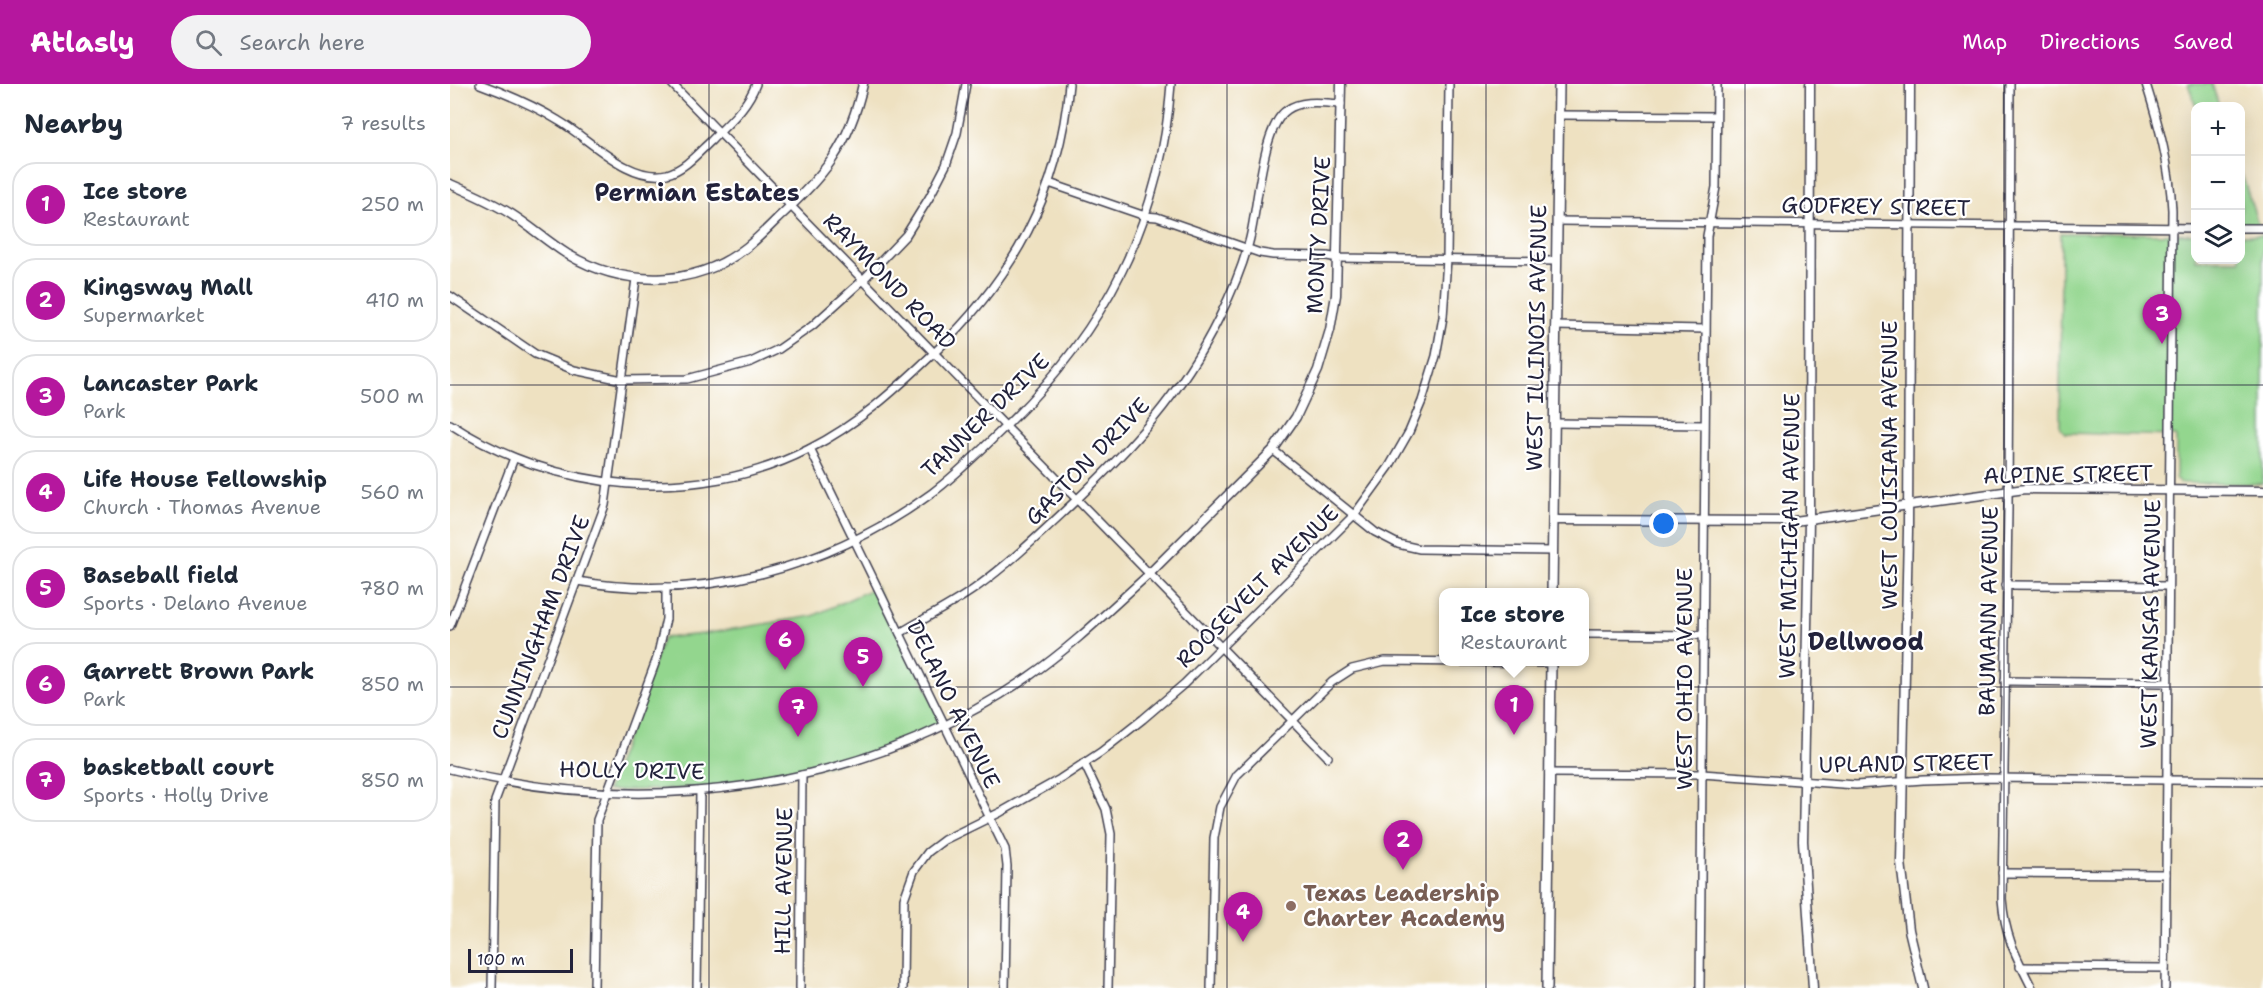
<!DOCTYPE html>
<html lang="en">
<head>
<meta charset="utf-8">
<style>
	body { margin:0; font-family:"Shantell Sans",sans-serif; background:#f2f2f3; color:#1f2937 }
	.controls { position:absolute; right:18px; top:18px; display:grid; overflow:hidden; border-radius:12px; box-shadow:0 6px 24px #0002 }
	.controls button { width:54px; height:54px; display:grid; place-items:center; padding:0; border:0; border-bottom:2px solid #e0e1e3; background:#fff; color:#1f2937; font:30px sans-serif }
	.scale { position:absolute; left:18px; bottom:15px; width:105px; box-sizing:border-box; padding-left:6px; border:3px solid #22223b; border-top:0; font-size:16px; line-height:21px; white-space:nowrap; color:#22223b; -webkit-text-stroke:4px #fff; paint-order:stroke }
	.you { position:absolute; left:1214px; top:440px; width:21px; height:21px; margin:-15px; border:4px solid #fff; border-radius:50%; background:#1a73e8; box-shadow:0 0 0 9px #1a73e833 }
	.badge { display:grid; place-items:center; width:39px; height:39px; border-radius:50%; background:#b5179e; color:#fff; font-size:20px; font-weight:700 }
	.pin { position:absolute; translate:-50% -50px; filter:drop-shadow(0 2px 3px #0008) }
	.pin::after { content:''; position:absolute; top:32px; width:21px; height:18px; background:inherit; clip-path:polygon(0 0,100% 0,50% 100%) }
	.popup { position:absolute; left:989px; top:504px; width:150px; height:78px; box-sizing:border-box; display:grid; place-content:center; border-radius:12px; background:#fff; filter:drop-shadow(0 2px 4px #0005); font-size:20px; white-space:nowrap; color:#747a83 }
	.popup b { font-size:22px; color:#1f2937 }
	.popup::after { content:''; position:absolute; left:50%; top:100%; margin-left:-12px; border:12px solid transparent; border-top-color:#fff }
	.list { margin:0; padding:0; list-style:none }
	h2 { display:flex; justify-content:space-between; align-items:center; height:78px; margin:0; padding:0 24px; font-size:26px }
	h2 small { font-size:20px; font-weight:400; color:#747a83 }
	.list li { display:grid; grid-template-columns:39px 1fr auto; gap:18px; align-items:center; box-sizing:border-box; height:84px; margin:0 12px 12px; padding:0 12px; border:2px solid #e0e1e3; border-radius:24px }
	.list b { display:block; font-size:22px; white-space:nowrap }
	.list p { margin:0; font-size:20px; white-space:nowrap; color:#747a83 }
	.list em { font-size:20px; font-style:normal; color:#747a83 }
	.icon { flex:none; width:33px; height:33px; fill:none; stroke:currentColor; stroke-width:2; stroke-linecap:round; stroke-linejoin:round }
	.map { position:relative; flex:none; width:1813px; height:904px; overflow:hidden }
	header { display:flex; align-items:center; gap:36px; box-sizing:border-box; height:84px; padding:0 30px; background:#b5179e; color:#fff }
	header strong { font-size:28px }
	nav { display:flex; gap:33px; margin-inline-start:auto; font-size:21px }
	.search { width:420px; height:54px; background:#f2f2f3; display:flex; align-items:center; gap:15px; box-sizing:border-box; padding:0 21px; border-radius:33px; color:#747a83; font-size:22px }
	main { display:flex }
	aside { flex:1; background:#fff }
	.map>svg:first-child { display:block }
	.green { fill:#93d68e; stroke:#5a7c64; stroke-width:1.5 }
	.lines { fill:none; stroke-linecap:round; stroke-linejoin:round }
	.minor-casing { stroke:#413f4f; stroke-width:10 }
	.tertiary-casing { stroke:#413f4f; stroke-width:11 }
	.secondary-casing { stroke:#413f4f; stroke-width:12 }
	.minor { stroke:#fff; stroke-width:7 }
	.tertiary { stroke:#fff; stroke-width:8 }
	.secondary { stroke:#fff; stroke-width:9 }
	.grid { fill:none; stroke:#22223b; stroke-width:1.5; stroke-opacity:0.55 }
	.education-dot { fill:#8d6e63; stroke:#fff; stroke-width:2 }
	.labels { text-anchor:middle; stroke-width:4.5; stroke-linejoin:round; paint-order:stroke }
	.street-label { font-size:22px; fill:#22223b; stroke:#fff }
	.education-label { font-size:22px; font-weight:bold; fill:#785e54; stroke:#fff; text-anchor:start }
	.neighbourhood-label { font-size:24px; font-weight:bold; fill:#22223b; stroke:#fff }
</style>
</head>
<body>
<header>
<strong>Atlasly</strong>
<div class="search"><svg class="icon" aria-label="search" viewBox="0 0 24 24"><circle cx="10" cy="10" r="6"/><path d="M15 15l6 6"/></svg>Search here</div>
<nav><a>Map</a><a>Directions</a><a>Saved</a></nav>
</header>
<main>
<aside>
<h2>Nearby<small>7 results</small></h2>
<ul class="list">
<li><span class="badge">1</span><div><b>Ice store</b><p>Restaurant</p></div><em>250 m</em></li>
<li><span class="badge">2</span><div><b>Kingsway Mall</b><p>Supermarket</p></div><em>410 m</em></li>
<li><span class="badge">3</span><div><b>Lancaster Park</b><p>Park</p></div><em>500 m</em></li>
<li><span class="badge">4</span><div><b>Life House Fellowship</b><p>Church · Thomas Avenue</p></div><em>560 m</em></li>
<li><span class="badge">5</span><div><b>Baseball field</b><p>Sports · Delano Avenue</p></div><em>780 m</em></li>
<li><span class="badge">6</span><div><b>Garrett Brown Park</b><p>Park</p></div><em>850 m</em></li>
<li><span class="badge">7</span><div><b>basketball court</b><p>Sports · Holly Drive</p></div><em>850 m</em></li>
</ul>
</aside>
<div class="map">
<svg width="1813" height="904" viewBox="0 0 1813 904">
	<rect width="100%" height="100%" fill="#fff"/>
	<filter id="ink" filterUnits="userSpaceOnUse"><feTurbulence type="fractalNoise" baseFrequency=".0167" numOctaves="2"/><feDisplacementMap in="SourceGraphic" scale="12" xChannelSelector="R" yChannelSelector="G"/><feConvolveMatrix kernelMatrix="1 2 1 2 8 2 1 2 1" color-interpolation-filters="sRGB"/></filter>
	<filter id="wash" filterUnits="userSpaceOnUse"><feTurbulence type="fractalNoise" baseFrequency=".008" numOctaves="4" result="noise"/><feDisplacementMap in="SourceGraphic" scale="24" xChannelSelector="R" yChannelSelector="G"/><feGaussianBlur stdDeviation="1.35" result="paint"/><feColorMatrix in="noise" values="0 0 0 0 0 0 0 0 0 0 0 0 0 0 0 0 0 1.4 0 .05"/><feComposite in="paint" operator="in"/></filter>
	<g filter="url(#wash)">
		<rect width="100%" height="100%" fill="#eee1c1"/>
		<g class="green">
			<path d="M1738,0H1762L1769,22H1746Z"/>
			<path d="M1790,87L1792,91L1809,143L1791,144Z"/>
			<path d="M1611,149L1745,150L1746,176H1790L1791,151H1813V400L1730,399L1726,394V352L1615,349L1610,344Z"/>
			<path d="M426,503L495,641L424,670L290,703L157,707L213,554L253,550L363,532Z"/>
		</g>
	</g>
	<g filter="url(#ink)">
		<g class="lines">
			<g class="minor-casing">
				<g id="minor">
					<path d="M30,0C57,10 85,22 109,37C140,55 179,99 217,90C235,85 248,69 261,57C278,39 297,24 306,0"/>
					<path d="M222,0L878,673"/>
					<path d="M1560,0L1558,425L1552,815C1555,853 1566,872 1582,904"/>
					<path d="M1696,0C1709,41 1720,82 1722,126L1715,904"/>
					<path d="M1108,31L1266,32"/>
					<path d="M599,99L695,132L707,133L810,169L823,171L877,172L888,174L1106,177"/>
					<path d="M1107,137L1746,144"/>
					<path d="M1790,144H1813"/>
					<path d="M0,212L85,270L124,286L172,296L237,295L301,278L329,265L362,242L413,196L456,151L479,114L496,81L507,49L516,0"/>
					<path d="M1105,242L1255,245"/>
					<path d="M1104,339L1254,341"/>
					<path d="M0,340C104,408 246,423 359,365C407,341 445,306 484,269C563,194 610,109 619,0"/>
					<path d="M360,365L555,765L557,782L555,904"/>
					<path d="M823,366L925,448L948,460L970,465L1103,467"/>
					<path d="M127,497C252,519 380,484 482,409C509,389 532,365 556,342C655,246 711,139 721,0"/>
					<path d="M1556,501L1718,502"/>
					<path d="M0,542L64,374"/>
					<path d="M450,549C475,534 501,521 524,505C559,480 589,451 620,422C681,364 731,311 769,234C781,210 792,185 799,158C808,127 811,43 837,26C852,15 874,19 891,20"/>
					<path d="M1134,550L1253,551"/>
					<path d="M1555,597L1717,599"/>
					<path d="M634,679L656,725L661,750L658,904"/>
					<path d="M0,685C195,735 410,708 578,593C624,561 658,527 699,490"/>
					<path d="M1099,689L1252,690L1406,701L1473,696L1538,694L1813,697"/>
					<path d="M1552,789L1716,790"/>
					<path d="M1570,883L1715,884"/>
					<path d="M42,904L45,717L155,421L186,195"/>
					<path d="M144,904L147,736L207,574L216,535V503"/>
					<path d="M247,904L250,707"/>
					<path d="M350,904L352,691"/>
					<path d="M453,904L454,815L464,787L478,768L494,756L551,728L610,695L651,668L693,635L734,600L904,431L939,383L959,348L972,317L986,272L993,233L997,175L999,0"/>
					<path d="M761,904L764,754L770,723L787,691L882,598L902,585L935,577L1101,579"/>
					<path d="M1250,904L1257,152L1266,103L1267,0"/>
				</g>
			</g>
			<g class="tertiary-casing">
				<g id="tertiary">
					<path d="M1360,0L1359,436L1353,757L1363,904"/>
					<path d="M1460,0L1458,446L1451,778L1459,846L1473,904"/>
					<path d="M0,100C21,109 42,118 61,130C80,142 98,158 117,170C173,203 244,205 297,163C307,155 317,145 327,135C373,92 399,64 413,0"/>
					<path d="M1103,436L1344,437L1575,405L1813,407"/>
					<path d="M699,490L823,366L846,333L868,286L880,246L886,211L891,0"/>
				</g>
			</g>
			<g class="secondary-casing">
				<g id="secondary">
					<path d="M1102,508L1109,0"/>
					<path d="M1097,904L1101,578"/>
				</g>
			</g>
			<use href="#minor" class="minor"/>
			<use href="#tertiary" class="tertiary"/>
			<use href="#secondary" class="secondary"/>
		</g>
	</g>
	<path class="grid" d="M259,0V904M518,0V904M777,0V904M1036,0V904M1295,0V904M1554,0V904M0,301H1813M0,603H1813"/>
	<circle class="education-dot" cx="841" cy="822" r="6"/>
	<g class="labels">
		<g class="street-label">
			<text transform="translate(1426 122) rotate(1)" y="8">GODFREY STREET</text>
			<text transform="translate(868 151) rotate(-87)" y="8">MONTY DRIVE</text>
			<text transform="translate(440 197) rotate(46)" y="8">RAYMOND ROAD</text>
			<text transform="translate(1086 254) rotate(-89)" y="8">WEST ILLINOIS AVENUE</text>
			<text transform="translate(535 331) rotate(-44)" y="8">TANNER DRIVE</text>
			<text transform="translate(637 377) rotate(-46)" y="8">GASTON DRIVE</text>
			<text transform="translate(1439 381) rotate(-90)" y="8">WEST LOUISIANA AVENUE</text>
			<text transform="translate(1618 390) rotate(-1)" y="8">ALPINE STREET</text>
			<text transform="translate(1339 452) rotate(-89)" y="8">WEST MICHIGAN AVENUE</text>
			<text transform="translate(807 502) rotate(-45)" y="8">ROOSEVELT AVENUE</text>
			<text transform="translate(1538 527) rotate(-89)" y="8">BAUMANN AVENUE</text>
			<text transform="translate(1700 540) rotate(-89)" y="8">WEST KANSAS AVENUE</text>
			<text transform="translate(90 543) rotate(-69)" y="8">CUNNINGHAM DRIVE</text>
			<text transform="translate(1234 595) rotate(-90)" y="8">WEST OHIO AVENUE</text>
			<text transform="translate(504 620) rotate(64)" y="8">DELANO AVENUE</text>
			<text transform="translate(1456 679) rotate(-1)" y="8">UPLAND STREET</text>
			<text transform="translate(182 686) rotate(1)" y="8">HOLLY DRIVE</text>
			<text transform="translate(333 797) rotate(-89)" y="8">HILL AVENUE</text>
		</g>
		<g class="education-label">
			<text x="853" y="817">Texas Leadership<tspan x="853" dy="25">Charter Academy</tspan></text>
		</g>
		<g class="neighbourhood-label">
			<text x="247" y="117">Permian Estates</text>
			<text x="1416" y="566">Dellwood</text>
		</g>
	</g>
</svg>
<div class="controls">
<button>+</button>
<button>−</button>
<button><svg class="icon" aria-label="layers" viewBox="0 0 24 24"><path d="M12 4l9 5-9 5-9-5zM3 14l9 5 9-5"/></svg></button>
</div>
<div class="scale">100 m</div>
<div class="you"></div>
<div class="pin badge" style="left:1064px;top:651px">1</div>
<div class="popup"><b>Ice store</b>Restaurant</div>
<div class="pin badge" style="left:953px;top:786px">2</div>
<div class="pin badge" style="left:1712px;top:260px">3</div>
<div class="pin badge" style="left:793px;top:858px">4</div>
<div class="pin badge" style="left:413px;top:603px">5</div>
<div class="pin badge" style="left:335px;top:586px">6</div>
<div class="pin badge" style="left:348px;top:653px">7</div>
</div>
</main>
</body>
</html>
